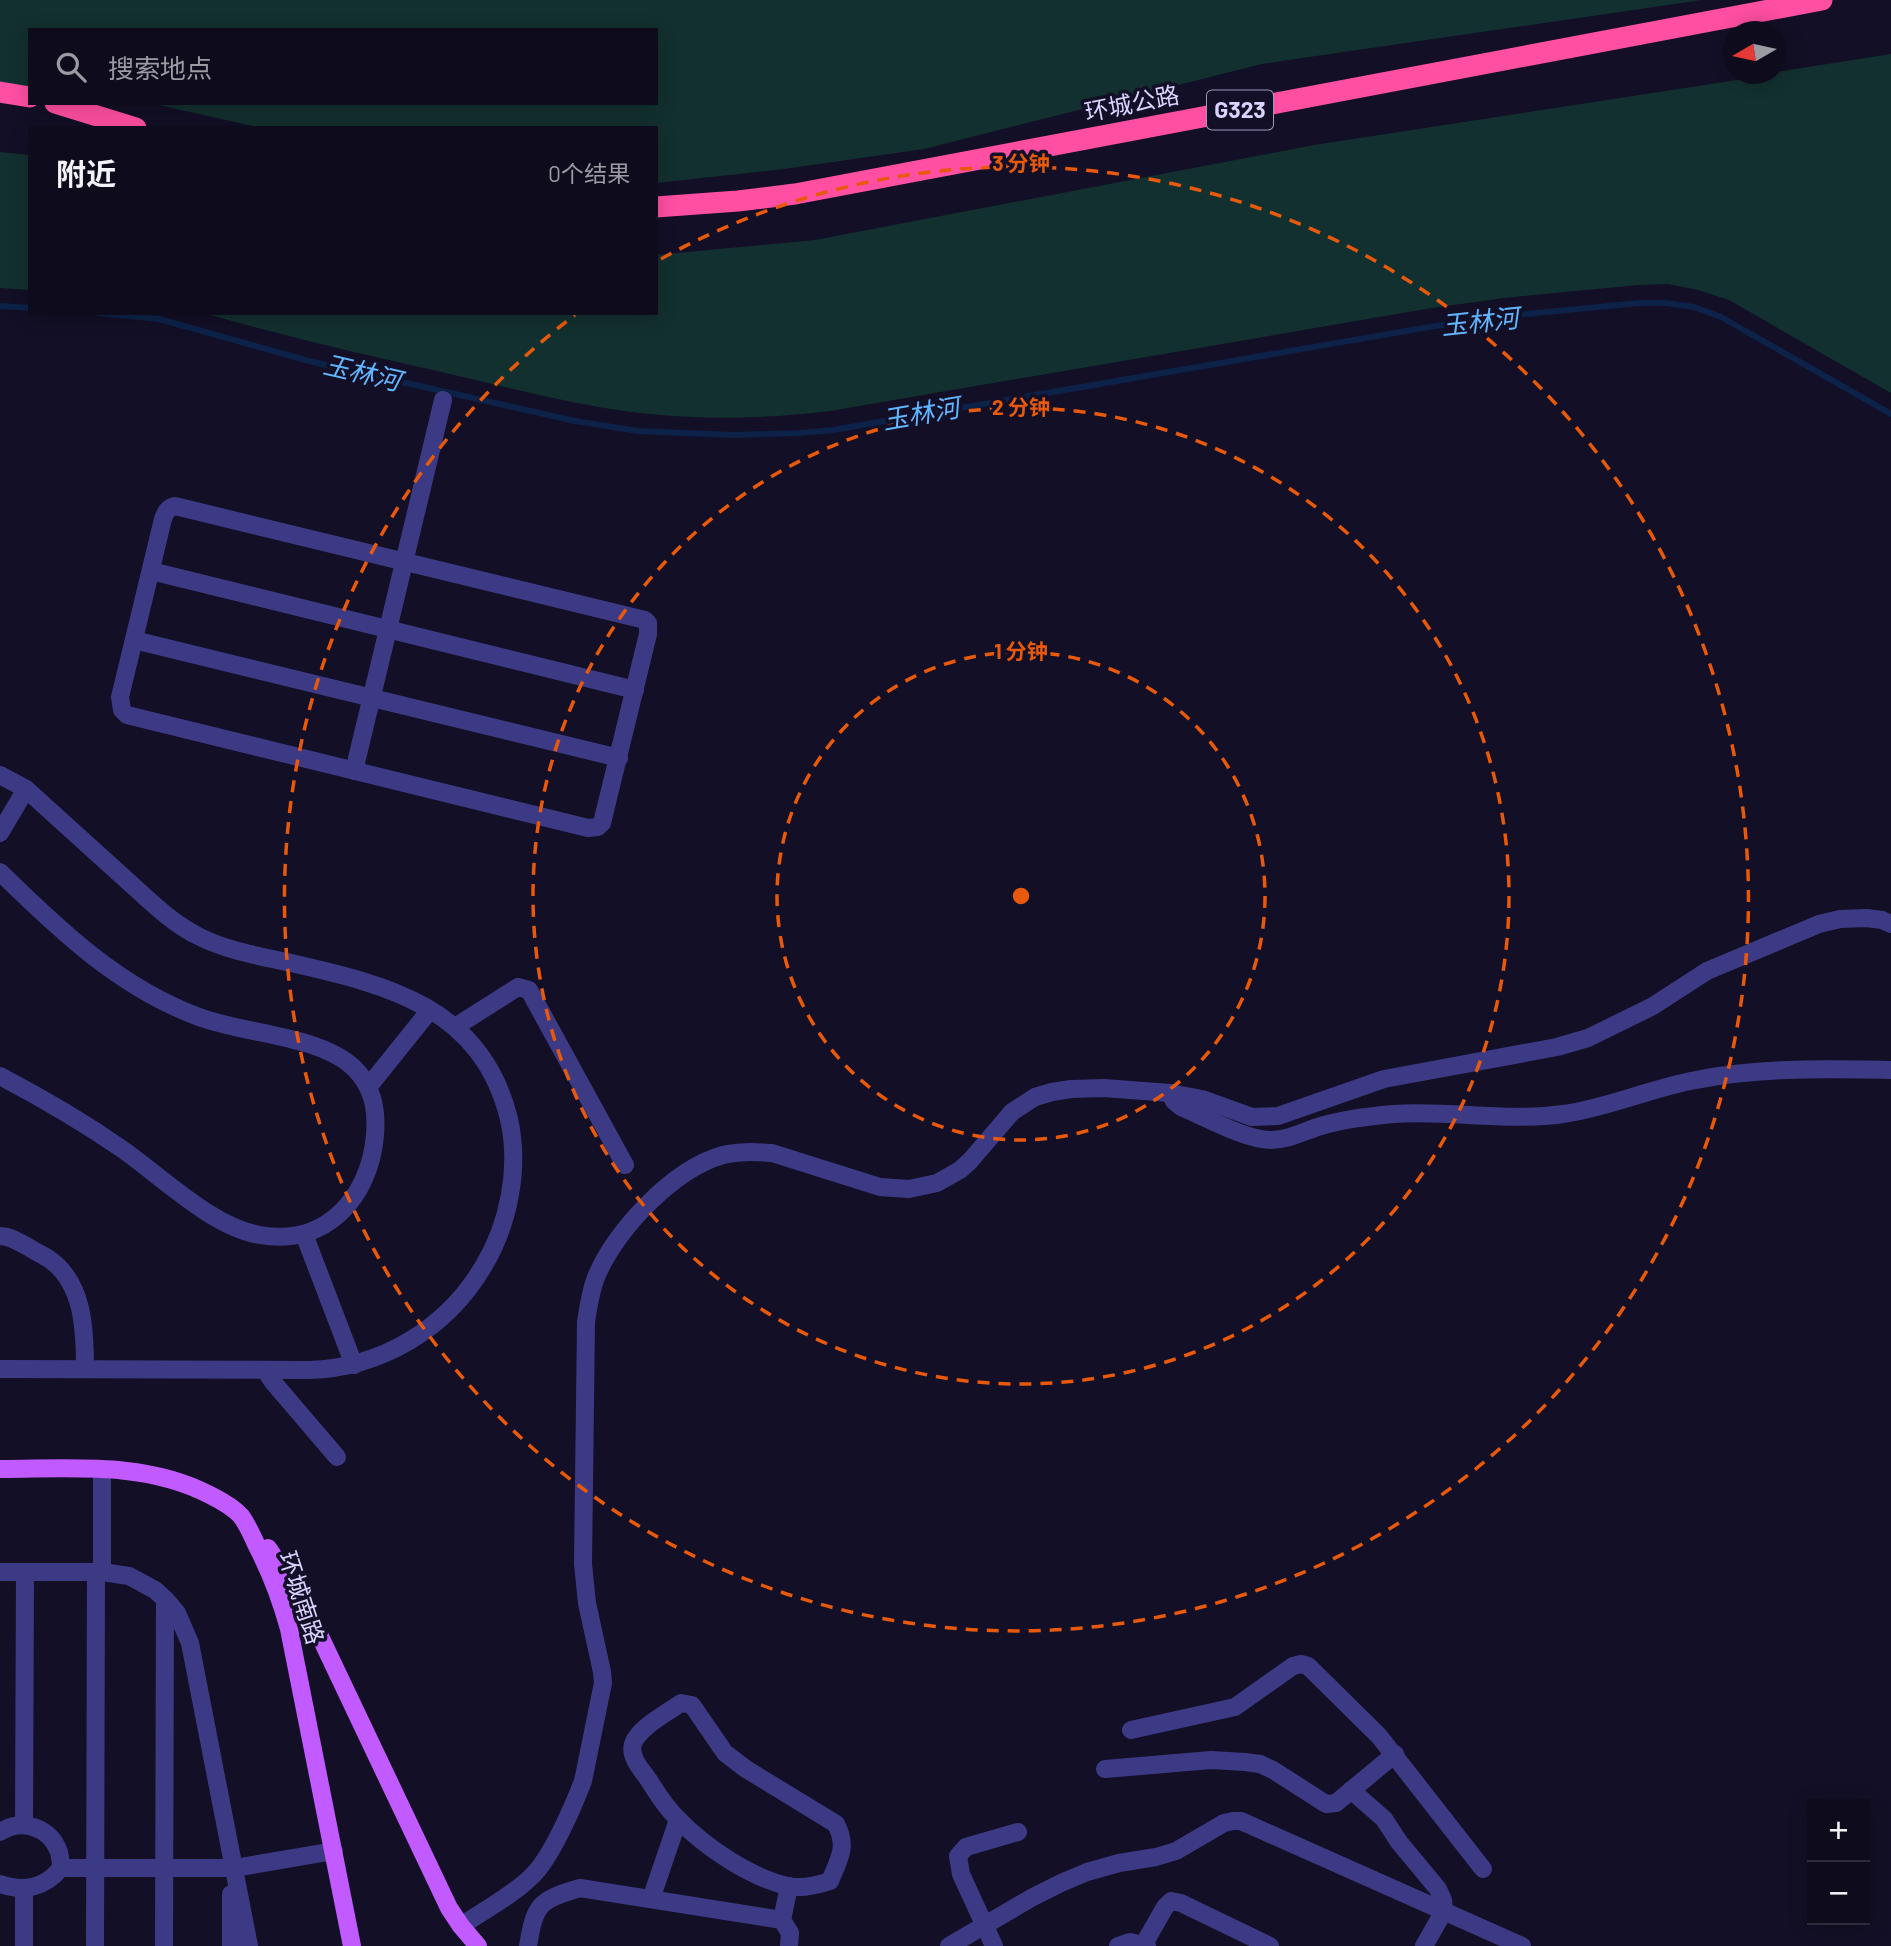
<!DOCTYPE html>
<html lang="zh">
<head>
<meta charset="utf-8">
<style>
	body { margin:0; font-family:Barlow,"Noto Sans SC",sans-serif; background:#1c1929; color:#f1f3f6 }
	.controls { position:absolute; right:21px; bottom:21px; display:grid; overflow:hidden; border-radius:0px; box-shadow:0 4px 18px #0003 }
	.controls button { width:63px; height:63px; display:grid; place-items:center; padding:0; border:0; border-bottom:2px solid #2e2b3b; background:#0e0b1c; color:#f1f3f6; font:35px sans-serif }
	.compass { position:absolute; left:1723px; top:21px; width:63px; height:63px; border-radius:50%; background:#0e0b1c; box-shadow:0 4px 18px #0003; rotate:261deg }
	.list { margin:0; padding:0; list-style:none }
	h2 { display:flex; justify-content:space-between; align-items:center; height:91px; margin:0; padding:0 28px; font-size:30px }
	h2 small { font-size:23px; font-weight:400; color:#9b9ba3 }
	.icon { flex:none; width:38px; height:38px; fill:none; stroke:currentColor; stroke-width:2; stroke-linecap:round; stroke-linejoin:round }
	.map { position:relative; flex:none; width:1891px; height:1946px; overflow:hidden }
	.search { position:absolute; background:#0e0b1c; box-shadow:0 4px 18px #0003; left:28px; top:28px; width:630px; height:77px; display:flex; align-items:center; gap:18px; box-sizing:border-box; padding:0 24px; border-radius:0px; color:#9b9ba3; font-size:26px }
	.panel { position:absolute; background:#0e0b1c; box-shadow:0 4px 18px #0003; left:28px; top:126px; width:630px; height:189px; border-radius:0px }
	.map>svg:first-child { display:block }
	.green { fill:#12302f }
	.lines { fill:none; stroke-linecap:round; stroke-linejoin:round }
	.stream { stroke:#0c2248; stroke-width:6 }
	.minor { stroke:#3d3a85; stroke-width:18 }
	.major { stroke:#c25bff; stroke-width:18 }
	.highway { stroke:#ff4fa3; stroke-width:21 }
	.ring { fill:none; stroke:#e8590c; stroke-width:3.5; stroke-dasharray:12 9 }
	.labels { text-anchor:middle; stroke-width:7; stroke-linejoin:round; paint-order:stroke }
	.shield { fill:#130f26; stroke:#9e99be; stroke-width:2 }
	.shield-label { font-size:23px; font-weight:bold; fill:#d9d4ff }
	.street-label { font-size:24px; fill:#d9d4ff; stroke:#130f26 }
	.water-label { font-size:26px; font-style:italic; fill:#62b6ff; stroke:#130f26 }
	.centre { fill:#e8590c; stroke:#130f26; stroke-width:3.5 }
	.ring-label { font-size:21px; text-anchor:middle; font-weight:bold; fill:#e8590c; stroke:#130f26; stroke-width:7; stroke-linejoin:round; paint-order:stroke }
</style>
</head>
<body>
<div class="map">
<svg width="1891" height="1946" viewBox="0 0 1891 1946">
	<rect width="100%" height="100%" fill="#130f26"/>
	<g class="green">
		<path d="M0,0H1702L1262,64L924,149L784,169L656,183V128H262L150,103H656V30H30V87L0,84Z"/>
		<path d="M1891,54V393L1729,300L1698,290L1668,284L1638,285L1504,298L1432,308L830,411C768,419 701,420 639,413C572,405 507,387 441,372C362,354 282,336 204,313H656V255L815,240L1314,145L1776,74V72Z"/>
		<path d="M0,152L30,155V290L0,288Z"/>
	</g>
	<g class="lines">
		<g class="stream">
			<path d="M0,306L30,308"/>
			<path d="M98,313L159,319L309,361L575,421L638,431L734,435L800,433L833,430L1435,326L1505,316L1639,303H1666L1694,307L1721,317L1891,414"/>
		</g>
		<g class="minor">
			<path d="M175,506L645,620L648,623V634L602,823L598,827L588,828L127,715L122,710L120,697L163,519C166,511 168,508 175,506Z"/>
			<path d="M151,571L635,690"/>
			<path d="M134,640L619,758"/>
			<path d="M354,771L443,400"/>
			<path d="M0,775L26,789C58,818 89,846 121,875C146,897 169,922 200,937C228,951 260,956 291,963C389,985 482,1008 509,1119C520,1168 509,1224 483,1267C446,1329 381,1368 309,1370L0,1369"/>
			<path d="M0,833L26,789"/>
			<path d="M0,872C59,930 120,988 199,1017C244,1034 318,1035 353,1067C373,1086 377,1109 375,1135C370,1197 326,1247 260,1235C212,1227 162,1177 122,1149C83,1122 42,1098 0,1076"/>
			<path d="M455,1027L518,987L529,990L625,1165"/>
			<path d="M369,1086L430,1010"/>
			<path d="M1170,1093L1174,1101L1181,1107C1205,1117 1246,1140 1270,1140C1289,1140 1304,1131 1321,1126C1344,1119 1370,1116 1394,1114C1450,1110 1507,1122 1563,1114C1608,1108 1651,1088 1696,1080C1760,1067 1826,1069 1891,1070"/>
			<path d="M304,1234L354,1365"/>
			<path d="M0,1236C11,1236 20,1243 30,1248C36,1252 43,1255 49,1259C84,1283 85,1331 85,1369"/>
			<path d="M269,1370V1376L273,1382L337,1457"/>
			<path d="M0,1572H102L129,1576L155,1590L167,1601L177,1613L190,1643L249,1946"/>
			<path d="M102,1572V1469"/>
			<path d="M681,1703L692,1705L725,1753L746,1769L836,1824C848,1847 839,1859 830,1881C818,1885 801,1889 788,1886C751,1878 705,1847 679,1820C667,1809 658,1795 650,1782C643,1771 629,1758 633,1744C638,1728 667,1713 681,1703Z"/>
			<path d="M1131,1730L1235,1707L1293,1666L1301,1664L1308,1666L1379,1736L1483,1869"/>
			<path d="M1105,1769L1211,1760L1245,1762L1260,1764L1273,1770L1326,1804L1336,1803L1395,1754"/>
			<path d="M1351,1790L1384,1819L1399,1842L1438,1889L1443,1900L1444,1911L1424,1946"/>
			<path d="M24,1825L25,1572"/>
			<path d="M0,1832C22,1818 50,1827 59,1852C60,1857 61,1863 61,1868C45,1888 23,1892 0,1884"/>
			<path d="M61,1868H234L334,1851"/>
			<path d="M651,1899L678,1820"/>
			<path d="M782,1920L789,1886"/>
			<path d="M461,1926C484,1910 512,1896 532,1876C551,1858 573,1807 583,1781L603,1683L602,1672L587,1603L583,1564L586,1322C588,1308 590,1294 595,1280C613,1232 673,1169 723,1155C739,1151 755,1152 772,1153L880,1187L909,1189L937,1183L960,1170L970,1161L1012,1112L1035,1097L1052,1092L1071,1089L1104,1088L1170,1093L1202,1099L1252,1117L1278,1116L1384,1079L1557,1047L1588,1038L1653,1006L1707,971L1819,924L1840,919L1866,918L1882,920L1891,924"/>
			<path d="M1144,1944L1165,1907L1171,1901L1181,1903L1270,1946"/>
			<path d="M24,1946V1888"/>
			<path d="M95,1946L96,1572"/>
			<path d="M164,1946L165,1599"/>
			<path d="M231,1946V1894"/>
			<path d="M528,1946C535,1904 539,1900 580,1888L782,1920L790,1933L789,1946"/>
			<path d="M949,1946L1033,1897L1061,1883L1087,1872L1119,1863L1156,1857L1176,1851L1224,1823L1233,1821H1241L1522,1946"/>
			<path d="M994,1946L961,1874L958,1856L966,1847L1018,1832"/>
			<path d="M1118,1946L1130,1942L1147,1946"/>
		</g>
		<g class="major">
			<path d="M0,1469C71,1469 145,1461 210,1495C220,1500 233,1507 241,1516C247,1524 252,1535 256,1544C270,1571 281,1599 289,1629L352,1946"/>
			<path d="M268,1548L287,1576L307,1609L449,1908L461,1926L478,1946"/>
		</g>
		<g class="highway">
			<path d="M0,92L30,97"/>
			<path d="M55,103L136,128"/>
			<path d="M656,207L738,201L795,194L1822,0"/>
		</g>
	</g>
	<g class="ring">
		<circle cx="1021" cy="896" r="244"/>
		<circle cx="1021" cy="896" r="488"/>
		<path d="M661 259A732 732 0 1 1 575 315"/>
	</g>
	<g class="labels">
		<rect class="shield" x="1207" y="90.5" width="66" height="39" rx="5"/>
		<g class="shield-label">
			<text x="1240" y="118">G323</text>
		</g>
		<g class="street-label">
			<text transform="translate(1132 104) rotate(-11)" y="8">环城公路</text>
			<text transform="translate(301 1598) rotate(72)" y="8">环城南路</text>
		</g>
		<g class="water-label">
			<text transform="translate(1480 322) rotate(-6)" y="9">玉林河</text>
			<text transform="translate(362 373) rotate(13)" y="9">玉林河</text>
			<text transform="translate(921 414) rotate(-10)" y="9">玉林河</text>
		</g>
	</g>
	<circle cx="1021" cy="896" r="10" class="centre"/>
	<g class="ring-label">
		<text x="1021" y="171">3 分钟</text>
		<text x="1021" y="415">2 分钟</text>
		<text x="1021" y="659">1 分钟</text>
	</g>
</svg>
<div class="controls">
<button>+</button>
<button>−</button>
</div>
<svg class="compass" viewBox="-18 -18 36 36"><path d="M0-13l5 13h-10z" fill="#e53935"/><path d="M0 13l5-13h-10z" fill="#9b9ba3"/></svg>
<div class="search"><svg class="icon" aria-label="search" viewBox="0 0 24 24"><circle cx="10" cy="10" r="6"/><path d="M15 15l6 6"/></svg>搜索地点</div>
<section class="panel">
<h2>附近<small>0个结果</small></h2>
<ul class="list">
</ul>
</section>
</div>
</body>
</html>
